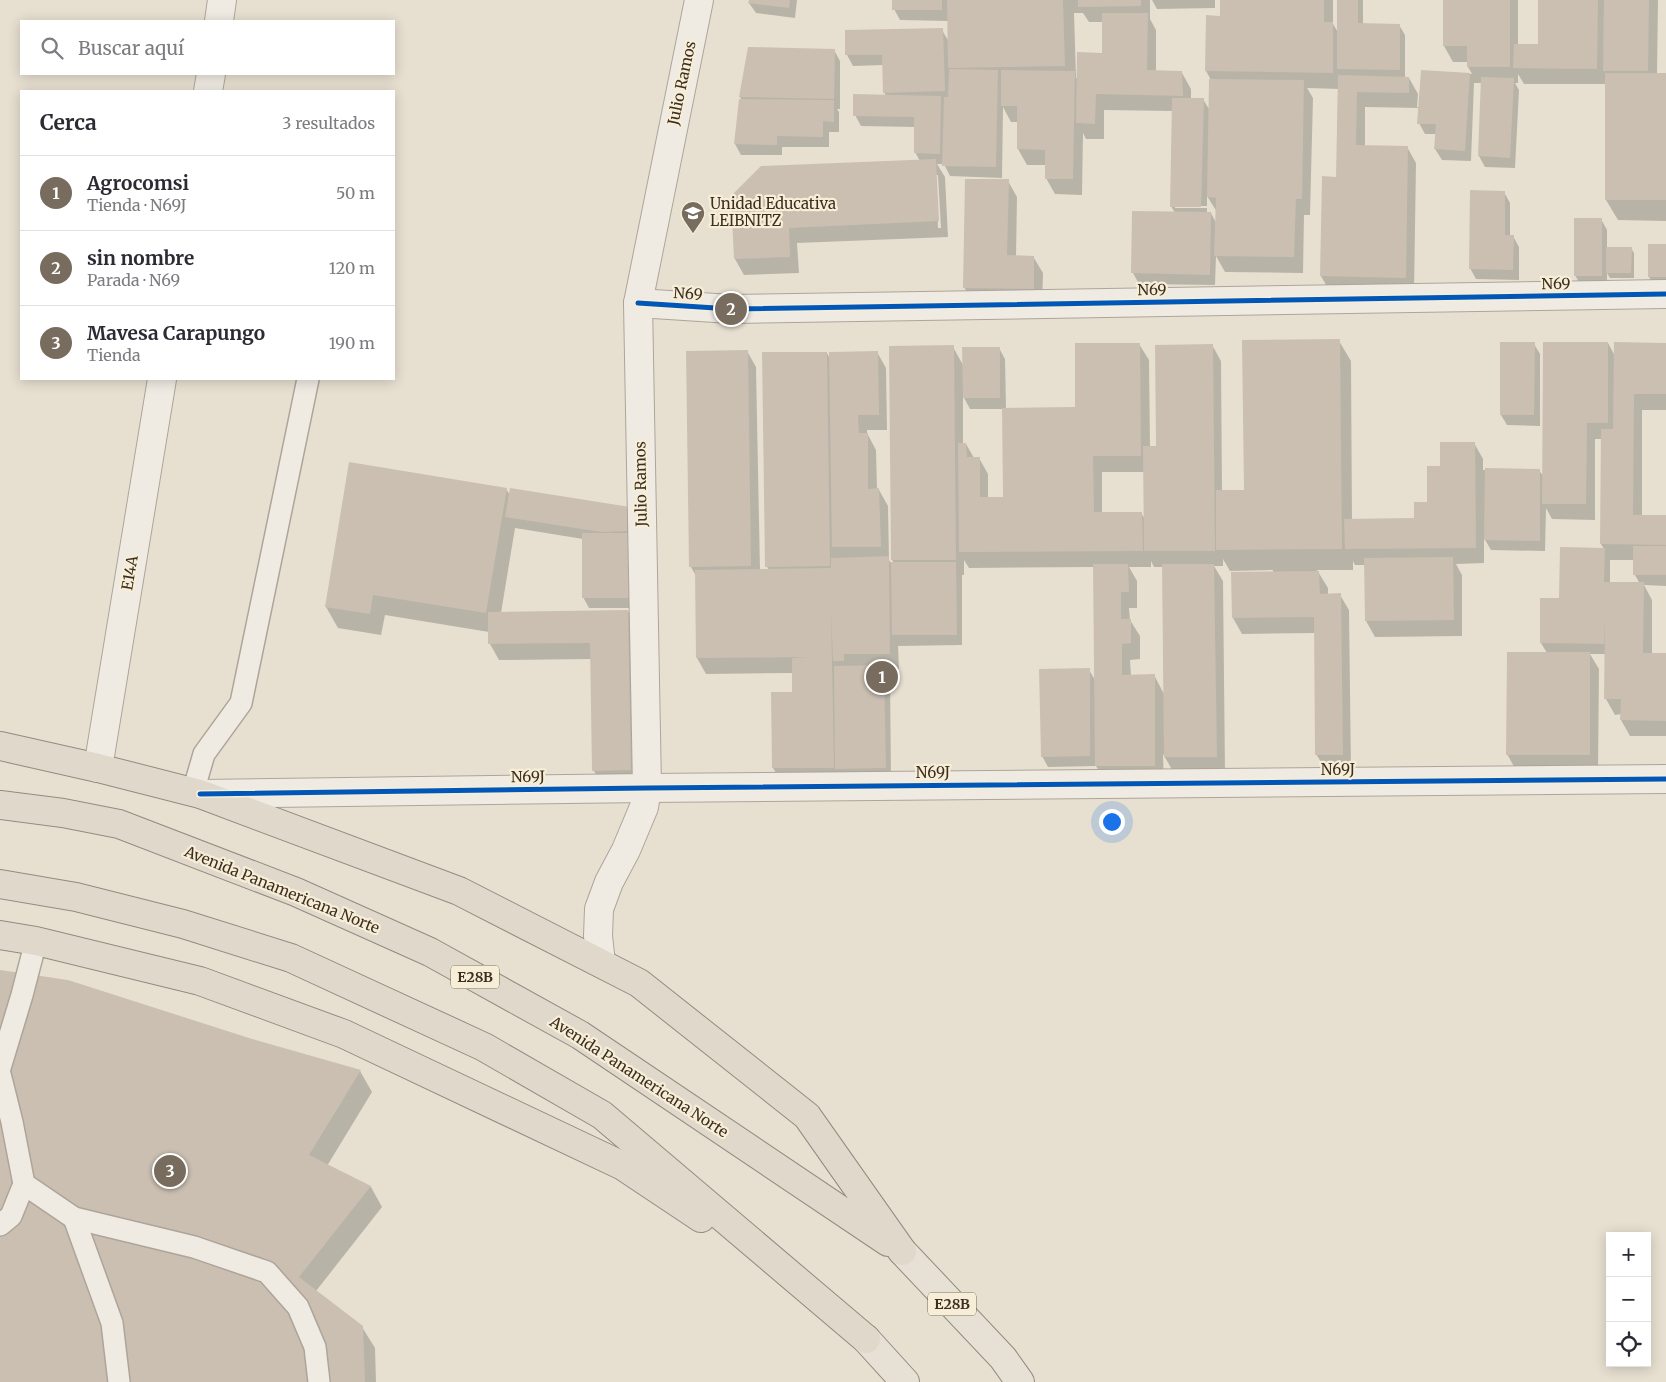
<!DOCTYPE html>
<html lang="es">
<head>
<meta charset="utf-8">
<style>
	body { margin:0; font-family:Merriweather,serif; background:#f7f7f7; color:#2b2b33 }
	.controls { position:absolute; right:15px; bottom:15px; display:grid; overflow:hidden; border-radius:0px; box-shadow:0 2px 12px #0003 }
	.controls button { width:45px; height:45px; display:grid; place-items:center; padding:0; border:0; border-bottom:1px solid #e1e1e2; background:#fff; color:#2b2b33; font:25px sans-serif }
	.you { position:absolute; left:1111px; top:821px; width:18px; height:18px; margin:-12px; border:4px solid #fff; border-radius:50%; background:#1a73e8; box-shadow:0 0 0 8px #1a73e833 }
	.badge { display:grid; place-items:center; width:32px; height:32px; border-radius:50%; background:#786c5e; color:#fff; font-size:16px; font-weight:700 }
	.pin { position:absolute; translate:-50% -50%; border:2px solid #fff; box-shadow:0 1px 5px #0006 }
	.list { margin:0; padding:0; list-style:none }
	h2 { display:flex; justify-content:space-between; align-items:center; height:65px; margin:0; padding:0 20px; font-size:21px }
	h2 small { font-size:16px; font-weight:400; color:#7c7c81 }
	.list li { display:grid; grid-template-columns:32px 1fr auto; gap:15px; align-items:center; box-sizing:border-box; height:75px; padding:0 20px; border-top:1px solid #e1e1e2 }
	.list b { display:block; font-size:19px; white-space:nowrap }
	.list p { margin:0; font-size:16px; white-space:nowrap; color:#7c7c81 }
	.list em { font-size:16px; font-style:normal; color:#7c7c81 }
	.icon { flex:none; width:28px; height:28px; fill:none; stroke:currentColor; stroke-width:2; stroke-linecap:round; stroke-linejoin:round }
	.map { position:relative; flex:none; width:1666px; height:1382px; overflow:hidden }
	.search { position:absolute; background:#fff; box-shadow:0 2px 12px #0003; left:20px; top:20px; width:375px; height:55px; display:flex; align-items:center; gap:12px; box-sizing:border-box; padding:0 18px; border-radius:0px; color:#7c7c81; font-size:19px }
	.panel { position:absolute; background:#fff; box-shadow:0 2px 12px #0003; left:20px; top:90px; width:375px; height:290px; border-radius:0px }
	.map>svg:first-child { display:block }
	.shadow { fill:#0003; fill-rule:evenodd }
	.building { fill:#cbbfb2 }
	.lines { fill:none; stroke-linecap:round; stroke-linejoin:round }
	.service-casing { stroke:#ada599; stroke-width:24 }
	.minor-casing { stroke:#ada599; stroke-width:30 }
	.tertiary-casing { stroke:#ada599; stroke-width:30 }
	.primary-casing { stroke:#928b80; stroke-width:30 }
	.trunk-casing { stroke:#928b80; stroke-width:30 }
	.service { stroke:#efebe3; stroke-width:21 }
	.minor { stroke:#efebe3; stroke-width:28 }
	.tertiary { stroke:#efebe3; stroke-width:28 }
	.primary { stroke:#e6e1d4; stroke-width:28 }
	.trunk { stroke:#e0d9cb; stroke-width:28 }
	.cycleway-casing { stroke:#f7eed8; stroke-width:8 }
	.cycleway { stroke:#0057b8; stroke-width:5 }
	.labels { text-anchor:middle; stroke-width:4.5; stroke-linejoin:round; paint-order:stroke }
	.shield { fill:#f7eed8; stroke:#756857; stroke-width:1 }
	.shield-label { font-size:14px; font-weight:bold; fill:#3d2e20 }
	.street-label { font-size:15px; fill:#3d2e20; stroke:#f7eed8 }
	.poi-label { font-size:15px; fill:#3d2e20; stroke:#f7eed8; text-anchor:start }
</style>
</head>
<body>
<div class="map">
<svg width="1666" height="1382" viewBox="0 0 1666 1382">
	<rect width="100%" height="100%" fill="#e7e0d1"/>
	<g class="shadow">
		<path d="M750,0H797L795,18L756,13L749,3Z"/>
		<path d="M894,0H1150V19L1156,30V72L1182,73L1191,89V99H1203L1210,111L1211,80L1206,71L1221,17V0H1333V24L1339,34V0H1363V25H1399L1405,35V78H1409L1418,94L1417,107H1420L1422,71L1472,74L1468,67V62H1453L1444,46V0H1518V45H1539L1540,0H1658L1657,75H1666V221L1618,220L1606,200V84H1524L1518,74V83H1515L1519,90L1515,168L1485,167L1479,156L1482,83H1474L1471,161L1442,160L1435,149L1436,134H1425L1419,123L1420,108L1365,107V147H1407L1416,163L1414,293L1330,292L1321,276L1337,178L1339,89L1307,88L1313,98L1310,215H1304L1303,273L1225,272L1216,256L1215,285L1139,284L1133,273L1134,212L1175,213L1171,206L1173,111L1104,110V139H1086L1083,133L1082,195L1055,194L1046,178V165H1027L1018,149V122H1011L1003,107L1002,178L950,176L944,164H937L945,177L948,237L797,243L799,273L744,275L735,259L732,196L920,161L915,152V127L861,126L855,115L886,96L884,92V65L853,66L847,55L846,32L942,30L949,42V21L900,20L894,9ZM1074,13H1083L1089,22H1104L1103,54L1078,78H1076ZM936,175H938L941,228H938ZM1207,196L1217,212L1216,223L1211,213H1207V208H1175V206H1207Z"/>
		<path d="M1152,0H1215V8L1157,9Z"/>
		<path d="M834,50L840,61V109H837L839,112V132H829V147H782V155H741L735,144L740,100H742L740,97Z"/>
		<path d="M1008,181L1017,197L1016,257L1034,258L1043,273L1042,304L974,303L964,287Z"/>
		<path d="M1504,192L1510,203V236H1513L1519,247V280L1476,279L1470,268Z"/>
		<path d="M1601,219L1607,230V248H1631L1634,253V278H1610L1607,273V286H1581L1575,275Z"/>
		<path d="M1649,246H1666V288H1655L1649,277Z"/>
		<path d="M1339,341L1351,361L1352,520L1415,519L1429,503L1441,467L1474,443L1483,459V470H1539L1543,476L1608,343L1615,356L1666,344V410H1642V516H1666V586L1644,585L1652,600V654H1666V736H1630L1621,720V714L1615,715L1606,699V654H1590L1599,669L1598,771L1516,770L1507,754L1547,653L1541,643L1561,599L1604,549L1601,544L1602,439H1595V520L1552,519L1546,508L1545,551L1491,550L1484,538V563L1456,564L1462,575V636L1375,637L1366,621V565H1355L1353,561V570H1317L1328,588V595H1340L1349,610L1351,770H1326L1316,754L1315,633L1242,634L1233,618L1273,573V570L1230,571L1223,559V566H1214L1223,581L1225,773H1174L1163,754L1164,782H1105L1096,766L1048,767L1042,756L1089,670L1095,680L1094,567L969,568L964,560V575H962V645L898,646L899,669H885L890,677L891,778L783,784L773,768L772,693H794L793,673L706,674L697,658L696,576L691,567L747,351L756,367L760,570H769L767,567L827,353L830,359L877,352L886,368L887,430H867V433L876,450L877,490H879L888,506L889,560L891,563H894L892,560L953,347L963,365L999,348L1005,359L1006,409L1076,408L1139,344L1149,360L1150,447H1157L1212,345L1221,361L1222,491H1245ZM963,396L970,409H1004L1005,498H988V474L979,458H974L966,444H963ZM1102,472H1144L1145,519L1141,513H1102ZM1610,560H1635V575L1640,584H1610ZM1151,561L1154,567H1163L1164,694L1154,675L1131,676L1130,660L1140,659V636L1130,620L1129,608H1137V581L1129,567H1151Z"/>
		<path d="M1534,344L1540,354V426L1507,425L1501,415Z"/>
		<path d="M350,463L506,489L510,495L630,509L640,608H589L583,597V539L515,528L501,613L628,611L637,627L639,786L603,787L594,771L592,659L499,660L490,644L489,632L385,615L381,635L338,628L326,607Z"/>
		<path d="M0,971L360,1071L372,1092L327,1166L371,1187L382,1207L316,1291L362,1327L375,1348L376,1382H0Z"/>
	</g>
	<g class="building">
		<path d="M749,0H790L789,8L748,3Z"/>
		<rect x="892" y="0" width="50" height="10"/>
		<path d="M947,0H1063L1065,66L948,68Z"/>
		<path d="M1078,0H1141V6L1078,7Z"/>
		<path d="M1220,0H1324V22H1333V73L1205,71L1206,15L1220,16Z"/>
		<path d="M1337,0H1358V23L1400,24V70L1337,69Z"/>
		<path d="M1443,0H1510V67H1467V46H1443Z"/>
		<path d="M1538,0H1598L1597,69L1513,68L1514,44H1538Z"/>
		<path d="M1604,0H1649L1648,71H1603Z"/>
		<path d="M1102,13H1148L1147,70L1182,71L1183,96L1096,94L1095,124L1076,123L1077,52L1102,53Z"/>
		<path d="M943,28L945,91L883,93L882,55H845V30Z"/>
		<path d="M748,47L835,49L834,99L739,97Z"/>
		<path d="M949,69L998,70L996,167L942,166L944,97H948Z"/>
		<path d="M1001,70L1075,71L1073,179H1045V150L1017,149V106H1001Z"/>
		<path d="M1421,70L1470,73L1465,151L1434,149L1436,124H1417Z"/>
		<rect x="1605" y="73" width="61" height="127"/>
		<path d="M1338,75L1409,77V93L1357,92L1356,145L1408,146L1406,278L1320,276L1322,176L1336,177Z"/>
		<path d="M1481,77L1514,78L1510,158L1478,156Z"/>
		<path d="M1209,79L1304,80L1302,199H1296L1294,257L1214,256L1216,198L1207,197Z"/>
		<path d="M853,94L941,96L940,154L914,153V117L853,116Z"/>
		<path d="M1172,98H1204L1201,207H1170Z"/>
		<path d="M739,99L834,100V122L823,121V137L777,136V145L734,144Z"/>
		<path d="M936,159L939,221L789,228L790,257L734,259L731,196L761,166Z"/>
		<path d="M965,179H1009L1007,255L1034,256V289L963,288Z"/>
		<path d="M1470,190L1505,191V235H1514L1513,270L1469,269Z"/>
		<path d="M1132,211L1211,212L1210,275L1131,273Z"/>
		<rect x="1574" y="218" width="28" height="58"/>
		<rect x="1648" y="244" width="18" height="33"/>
		<path d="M1606,247H1632L1631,273H1606Z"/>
		<path d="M1340,339L1342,549L1216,550V490H1244L1242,340Z"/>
		<path d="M1500,342H1535L1534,415H1500Z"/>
		<path d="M1543,342H1608V423H1587L1586,504H1542Z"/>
		<path d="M1614,342L1666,343V394H1634L1633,515H1666V545L1600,544L1601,429H1613Z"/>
		<path d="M1075,343H1140L1141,456H1093L1094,512H1142L1143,551L959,552L958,443H966L967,457H980V497H1003L1002,408L1075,407Z"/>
		<path d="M1213,344L1215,551H1144L1143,446H1156L1155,345Z"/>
		<path d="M954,345L956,560H891L889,346Z"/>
		<path d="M962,347H1000V398H963Z"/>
		<path d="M748,350L751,566L689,567L686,351Z"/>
		<path d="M878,351L879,415H858L859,433H868V489L879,488L881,547H832L829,352Z"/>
		<path d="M762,352H827L830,566L765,567Z"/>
		<path d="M1440,442H1475L1476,548L1345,549L1344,519L1414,518V502H1427V466H1440Z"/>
		<path d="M349,462L507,488L486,613L373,595L370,614L325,607Z"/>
		<path d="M1485,468L1540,469V541L1484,540Z"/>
		<path d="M510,488L630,507L627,531L601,532L505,517Z"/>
		<path d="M582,533H634L635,598H582Z"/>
		<rect x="1633" y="546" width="33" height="29"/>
		<path d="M1560,547L1605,548L1604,582H1644L1643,653H1666V721L1620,720L1621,699H1604L1605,617L1604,644L1540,643V598H1559Z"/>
		<path d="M889,556L890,654H844V661H833L831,609L834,768H772L771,692H792V658L809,657L696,658L695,570L831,568V558Z"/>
		<path d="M1453,557L1454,620L1365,621L1364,558Z"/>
		<path d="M891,562H956L957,635H892Z"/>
		<path d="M1093,564H1128L1129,592H1121V619H1131V643L1122,644V675L1155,674V766H1095Z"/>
		<path d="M1162,564H1214L1217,757H1164Z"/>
		<path d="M1319,571L1320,594L1341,593L1343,755H1315L1314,617L1232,618L1231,572Z"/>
		<path d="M628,610L631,770L592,771L590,643L488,644V612Z"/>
		<path d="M1507,652H1590V755H1506Z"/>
		<path d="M884,665L886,768L835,769L834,666Z"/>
		<path d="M1090,668V756L1041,757L1039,669Z"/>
		<path d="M0,970L68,980L249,1038L361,1070L309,1155L371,1186L299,1277L363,1326L365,1382H0Z"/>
	</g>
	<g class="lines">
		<g class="service-casing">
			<g id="service">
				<path d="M193,792L204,754L241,703L308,379"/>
				<path d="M0,1068L22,995L36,941"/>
				<path d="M0,1074L12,1122L24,1184L74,1218L194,1247L267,1272L298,1307L315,1347L319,1382"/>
				<path d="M74,1218L112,1323L119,1382"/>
				<path d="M0,1225L11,1216L24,1184"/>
			</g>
		</g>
		<g class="minor-casing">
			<g id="minor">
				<path d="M219,21L222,0"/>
				<path d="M208,91L211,74"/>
				<path d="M638,303L731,309L1666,294"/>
				<path d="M98,768L162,379"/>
				<path d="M647,788L1666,779"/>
			</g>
		</g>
		<g class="tertiary-casing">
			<g id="tertiary">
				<path d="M201,794L647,788"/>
				<path d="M601,963L598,936L599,909L609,882L626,850L644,807L647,788L638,303L699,0"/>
			</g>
		</g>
		<g class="primary-casing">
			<g id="primary">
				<path d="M902,1251L1003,1358L1020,1382"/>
				<path d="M866,1339L905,1382"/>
			</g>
		</g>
		<g class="trunk-casing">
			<g id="trunk">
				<path d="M0,746L98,768L200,794L459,891L639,983L807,1116L902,1251"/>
				<path d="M0,805L63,813L119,824L296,892L430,952L580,1035L888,1242"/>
				<path d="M0,884L76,897L183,924L291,958L484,1047L602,1115L866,1339"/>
				<path d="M0,935L36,941L200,981L344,1034L623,1166L701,1218"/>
			</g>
		</g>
		<use href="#service" class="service"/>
		<use href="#minor" class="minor"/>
		<use href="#tertiary" class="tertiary"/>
		<use href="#primary" class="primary"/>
		<use href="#trunk" class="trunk"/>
		<g class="cycleway-casing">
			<g id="cycleway">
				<path d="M638,303L731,309L1666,294"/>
				<path d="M200,794L647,788L1666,779"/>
			</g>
		</g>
		<use href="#cycleway" class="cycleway"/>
	</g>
	<defs>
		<g id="school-pin" transform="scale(1.25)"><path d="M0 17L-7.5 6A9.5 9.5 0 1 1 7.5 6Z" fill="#786c5e" stroke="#f7eed8"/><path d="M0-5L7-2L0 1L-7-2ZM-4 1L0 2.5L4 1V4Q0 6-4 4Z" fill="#fff"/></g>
	</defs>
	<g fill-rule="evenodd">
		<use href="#school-pin" x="693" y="213"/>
	</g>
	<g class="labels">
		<g class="shield">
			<rect x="451" y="965.5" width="48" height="23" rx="4"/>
			<rect x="928" y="1292.5" width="48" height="23" rx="4"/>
		</g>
		<g class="shield-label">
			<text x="475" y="982">E28B</text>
			<text x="952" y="1309">E28B</text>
		</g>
		<g class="street-label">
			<text transform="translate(682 83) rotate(-78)" y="5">Julio Ramos</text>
			<text transform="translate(1556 284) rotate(-1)" y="5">N69</text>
			<text transform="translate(1152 290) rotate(-1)" y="5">N69</text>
			<text transform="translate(688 294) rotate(4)" y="5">N69</text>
			<text transform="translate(641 484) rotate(-91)" y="5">Julio Ramos</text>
			<text transform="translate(130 573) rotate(-80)" y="5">E14A</text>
			<text x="1338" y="775">N69J</text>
			<text x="933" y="778">N69J</text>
			<text transform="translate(528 777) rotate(-1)" y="5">N69J</text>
			<text transform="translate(282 890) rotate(22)" y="5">Avenida Panamericana Norte</text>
			<text transform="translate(639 1077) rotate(33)" y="5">Avenida Panamericana Norte</text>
		</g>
		<g class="poi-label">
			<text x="710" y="209">Unidad Educativa<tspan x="710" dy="17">LEIBNITZ</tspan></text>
		</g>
	</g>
</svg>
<div class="controls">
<button>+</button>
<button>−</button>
<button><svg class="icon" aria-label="locate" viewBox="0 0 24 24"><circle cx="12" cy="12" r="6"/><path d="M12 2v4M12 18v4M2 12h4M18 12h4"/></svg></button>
</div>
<div class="you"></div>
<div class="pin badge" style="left:882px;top:677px">1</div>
<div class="pin badge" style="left:731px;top:309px">2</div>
<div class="pin badge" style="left:170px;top:1171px">3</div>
<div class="search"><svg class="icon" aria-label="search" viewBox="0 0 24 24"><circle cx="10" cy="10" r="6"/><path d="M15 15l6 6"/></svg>Buscar aquí</div>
<section class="panel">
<h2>Cerca<small>3 resultados</small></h2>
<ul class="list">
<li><span class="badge">1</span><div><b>Agrocomsi</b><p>Tienda · N69J</p></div><em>50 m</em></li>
<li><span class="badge">2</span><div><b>sin nombre</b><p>Parada · N69</p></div><em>120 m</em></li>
<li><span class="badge">3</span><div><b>Mavesa Carapungo</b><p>Tienda</p></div><em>190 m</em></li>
</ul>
</section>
</div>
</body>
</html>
